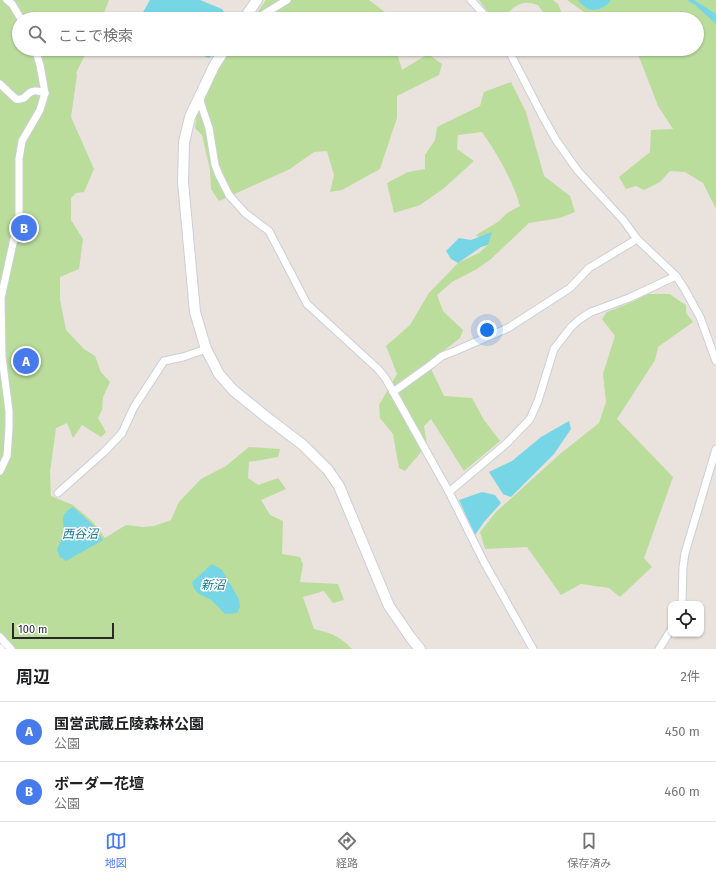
<!DOCTYPE html>
<html lang="ja">
<head>
<meta charset="utf-8">
<style>
	body { margin:0; font-family:"Fira Sans","Noto Sans JP",sans-serif; background:#f2f2f2; color:#202124 }
	.controls { position:absolute; right:12px; bottom:12px; display:grid; overflow:hidden; border-radius:8px; box-shadow:0 1px 3px #0004 }
	.controls button { width:36px; height:36px; display:grid; place-items:center; padding:0; border:0; border-bottom:1px solid #e0e0e0; background:#fff; color:#202124; font:20px sans-serif }
	.scale { position:absolute; left:12px; bottom:10px; width:102px; box-sizing:border-box; padding-left:4px; border:2px solid #292929; border-top:0; font-size:11px; line-height:14px; white-space:nowrap; color:#292929; -webkit-text-stroke:3px #fff; paint-order:stroke }
	.you { position:absolute; left:487px; top:330px; width:14px; height:14px; margin:-10px; border:3px solid #fff; border-radius:50%; background:#1a73e8; box-shadow:0 0 0 6px #1a73e833 }
	.badge { display:grid; place-items:center; width:26px; height:26px; border-radius:50%; background:#477bec; color:#fff; font-size:13px; font-weight:700 }
	.pin { position:absolute; translate:-50% -50%; border:2px solid #fff; box-shadow:0 1px 4px #0006 }
	.list { margin:0; padding:0; list-style:none }
	h2 { display:flex; justify-content:space-between; align-items:center; height:52px; margin:0; padding:0 16px; font-size:17px }
	h2 small { font-size:13px; font-weight:400; color:#757577 }
	.list li { display:grid; grid-template-columns:26px 1fr auto; gap:12px; align-items:center; box-sizing:border-box; height:60px; padding:0 16px; border-top:1px solid #e0e0e0 }
	.list b { display:block; font-size:15px; white-space:nowrap }
	.list p { margin:0; font-size:13px; white-space:nowrap; color:#757577 }
	.list em { font-size:13px; font-style:normal; color:#757577 }
	.icon { flex:none; width:22px; height:22px; fill:none; stroke:currentColor; stroke-width:2; stroke-linecap:round; stroke-linejoin:round }
	.map { position:relative; flex:none; width:716px; height:649px; overflow:hidden }
	.search { position:absolute; background:#fff; box-shadow:0 1px 3px #0004; left:12px; right:12px; top:12px; height:44px; display:flex; align-items:center; gap:10px; box-sizing:border-box; padding:0 14px; border-radius:22px; color:#757577; font-size:15px }
	.sheet { height:172px; background:#fff }
	nav { display:flex; justify-content:space-around; align-items:center; box-sizing:border-box; height:56px; border-top:1px solid #e0e0e0; background:#fff; font-size:11px; color:#757577 }
	nav a { display:grid; justify-items:center; gap:2px }
	nav .on { color:#477bec }
	.map>svg:first-child { display:block }
	.green { fill:#badd9c }
	.water { fill:#76d6e5 }
	.lines { fill:none; stroke-linecap:round; stroke-linejoin:round }
	.street-casing { stroke:#cacfda; stroke-width:9 }
	.secondary-casing { stroke:#cacfda; stroke-width:12 }
	.street { stroke:#fff; stroke-width:7 }
	.secondary { stroke:#fff; stroke-width:10 }
	.labels { text-anchor:middle; stroke-width:3; stroke-linejoin:round; paint-order:stroke }
	.water-label { font-size:12px; font-style:italic; fill:#17758f; stroke:#fff }
</style>
</head>
<body>
<div class="map">
<svg width="716" height="649" viewBox="0 0 716 649">
	<rect width="100%" height="100%" fill="#eae2dc"/>
	<g class="green">
		<path d="M0,0H109L102,19H19V49H88L76,73L77,75L71,117L94,169L84,192L76,193L71,198V220L83,239L79,269L60,277V300L66,330L84,349L95,356L101,372L110,382L103,397L102,410L98,418L106,432L101,437L82,425L73,438L67,423L56,428L50,472L51,496L73,505L93,522L105,538L126,525L143,527L154,526L171,520L179,502L201,479L226,466L249,447L280,449L278,457L249,462L248,478L258,485L278,478L286,489L261,500L270,515L283,521L282,554L300,557L303,564L300,582L338,584L344,600L333,603L324,591L303,597L314,629C331,633 340,636 352,649H0Z"/>
		<path d="M266,0H369L385,12L387,19H253Z"/>
		<path d="M479,0H553L558,4L564,19H548L538,5C521,0 519,4 506,14L510,19H493Z"/>
		<path d="M567,0H716V209L703,183L685,172L670,171L660,182L644,190L636,186L626,189L619,177L650,152L651,130L673,129L658,106L636,49H697V19H594Z"/>
		<path d="M231,49H396L402,70L428,54L442,64L439,75L397,96V118L380,169L342,190L330,192L334,175L327,151L314,152L290,169L219,201L211,189L210,170L202,135L195,128L200,88L214,66Z"/>
		<path d="M511,82L526,112L544,176L570,196L575,212L560,218L529,223L491,259L477,269L452,282L437,295L443,311L463,330L460,338L438,355L431,369L444,396L472,398L484,420L500,441L464,471L431,419L424,426L427,445L405,471L399,468L393,434L380,418L379,405L397,374L386,346L410,325L429,293L458,263L479,253L488,245L476,235L498,222L507,213L520,206C512,179 498,155 482,132L458,135L457,149L474,161L443,189L420,205L394,213L387,183L408,172L425,169V155L435,140L437,127L480,106L484,92Z"/>
		<path d="M648,294H670L678,300L686,305V313L693,322L658,347L655,360L617,419L673,477L644,558L652,567L620,597L609,588L581,584L561,595L527,547L485,549L480,532L496,512L560,454L599,423L606,402L603,374L615,336L602,319L607,312L632,302Z"/>
	</g>
	<g class="water">
		<path d="M150,0H200L222,9L228,18V19H139Z"/>
		<path d="M578,0H611C607,7 596,12 588,9C584,7 581,3 578,0Z"/>
		<path d="M687,0H694L716,14V24L695,5Z"/>
		<path d="M187,49H217L209,58Z"/>
		<path d="M492,232L488,245L481,247L458,263L451,259L446,251L459,238L471,240Z"/>
		<path d="M569,421L571,429L554,454L511,497L503,494L489,472L512,461L541,437Z"/>
		<path d="M482,492L495,495L501,503L484,522L475,535L459,500Z"/>
		<path d="M73,507L92,524L103,540L66,561L60,557L57,550C59,545 62,539 63,534C65,521 58,515 73,507Z"/>
		<path d="M212,564L222,570L239,599L240,607L237,613L225,614C221,610 216,604 211,600C201,594 195,595 192,582Z"/>
	</g>
	<g class="lines">
		<g class="street-casing">
			<g id="street">
				<path d="M7,0L12,4L21,19"/>
				<path d="M471,0L488,19"/>
				<path d="M256,19L287,0"/>
				<path d="M508,49L543,117L556,140L578,171L624,221L637,239L676,276L684,288L700,317L716,361"/>
				<path d="M0,84L16,99C26,100 24,96 31,92C35,89 40,92 45,93"/>
				<path d="M199,98L209,128L215,165L219,175L229,195L245,213L269,231L307,304L378,369L386,379L449,492L484,562L533,649"/>
				<path d="M393,392L432,364L442,356L455,351L508,328L570,288L589,268L637,239"/>
				<path d="M0,471L7,456L9,428V411L2,357L1,298L19,216V159L22,141L40,110L45,93L40,65L35,49"/>
				<path d="M449,492L507,443L530,419L538,401L554,349L571,327L580,319L591,312L629,298L676,276"/>
				<path d="M58,493L104,452L122,433L134,407L164,361L183,357L206,349"/>
				<path d="M682,604L683,567L685,553L716,449"/>
				<path d="M0,637L11,649"/>
				<path d="M0,648L1,649"/>
				<path d="M659,649L671,630"/>
			</g>
		</g>
		<g class="secondary-casing">
			<g id="secondary">
				<path d="M244,19L257,0"/>
				<path d="M225,49L214,66L190,117L184,142L183,182L195,312L206,349L219,374L233,390L265,416L303,445L328,470L339,486L389,606L411,638L420,649"/>
			</g>
		</g>
		<use href="#street" class="street"/>
		<use href="#secondary" class="secondary"/>
	</g>
	<g class="labels">
		<g class="water-label">
			<text x="80" y="538">西谷沼</text>
			<text x="213" y="589">新沼</text>
		</g>
	</g>
</svg>
<div class="controls">
<button><svg class="icon" aria-label="locate" viewBox="0 0 24 24"><circle cx="12" cy="12" r="6"/><path d="M12 2v4M12 18v4M2 12h4M18 12h4"/></svg></button>
</div>
<div class="scale">100 m</div>
<div class="you"></div>
<div class="pin badge" style="left:26px;top:361px">A</div>
<div class="pin badge" style="left:24px;top:228px">B</div>
<div class="search"><svg class="icon" aria-label="search" viewBox="0 0 24 24"><circle cx="10" cy="10" r="6"/><path d="M15 15l6 6"/></svg>ここで検索</div>
</div>
<section class="sheet">
<h2>周辺<small>2件</small></h2>
<ul class="list">
<li><span class="badge">A</span><div><b>国営武蔵丘陵森林公園</b><p>公園</p></div><em>450 m</em></li>
<li><span class="badge">B</span><div><b>ボーダー花壇</b><p>公園</p></div><em>460 m</em></li>
</ul>
</section>
<nav>
<a class="on"><svg class="icon" aria-label="map" viewBox="0 0 24 24"><path d="M3 6l6-2 6 2 6-2v14l-6 2-6-2-6 2zM9 4v14M15 6v14"/></svg>地図</a>
<a><svg class="icon" aria-label="directions" viewBox="0 0 24 24"><path d="M12 3l9 9-9 9-9-9zM9 14v-3h6M13 9l2 2-2 2"/></svg>経路</a>
<a><svg class="icon" aria-label="saved" viewBox="0 0 24 24"><path d="M7 4h10v16l-5-4-5 4z"/></svg>保存済み</a>
</nav>
</body>
</html>
